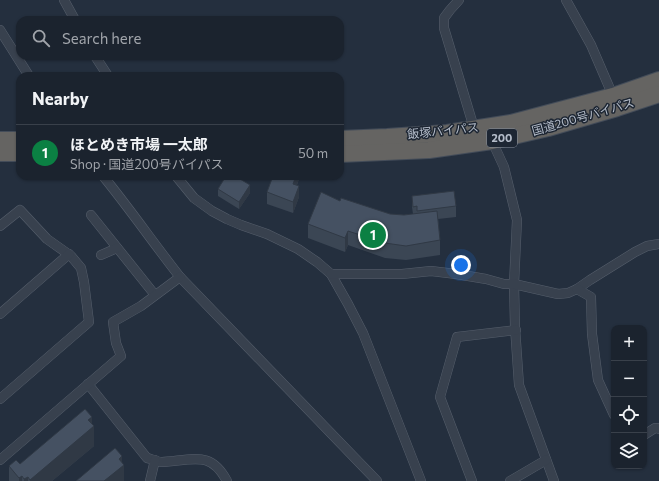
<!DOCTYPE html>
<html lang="en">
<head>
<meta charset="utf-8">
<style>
	body { margin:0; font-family:Commissioner,"Noto Sans JP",sans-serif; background:#282f3a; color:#f1f3f6 }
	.controls { position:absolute; right:12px; bottom:12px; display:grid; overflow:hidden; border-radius:8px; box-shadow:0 1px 3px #0004 }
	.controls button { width:36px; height:36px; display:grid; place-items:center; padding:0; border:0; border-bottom:1px solid #39404a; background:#1b232e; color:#f1f3f6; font:20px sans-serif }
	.you { position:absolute; left:461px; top:265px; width:14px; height:14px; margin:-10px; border:3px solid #fff; border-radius:50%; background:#1a73e8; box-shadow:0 0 0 6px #1a73e833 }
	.badge { display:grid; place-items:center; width:26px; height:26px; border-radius:50%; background:#0b8043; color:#fff; font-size:13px; font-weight:700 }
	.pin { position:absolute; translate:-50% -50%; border:2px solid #fff; box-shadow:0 1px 4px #0006 }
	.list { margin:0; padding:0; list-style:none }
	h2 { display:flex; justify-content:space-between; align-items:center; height:52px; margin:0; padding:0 16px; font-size:17px }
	h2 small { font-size:13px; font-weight:400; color:#a0a4aa }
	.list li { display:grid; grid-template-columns:26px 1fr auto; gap:12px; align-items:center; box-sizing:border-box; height:56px; padding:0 16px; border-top:1px solid #39404a }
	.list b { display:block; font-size:15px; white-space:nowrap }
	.list p { margin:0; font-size:13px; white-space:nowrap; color:#a0a4aa }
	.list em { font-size:13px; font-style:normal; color:#a0a4aa }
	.icon { flex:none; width:22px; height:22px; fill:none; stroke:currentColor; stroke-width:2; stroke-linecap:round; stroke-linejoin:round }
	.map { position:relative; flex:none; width:659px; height:481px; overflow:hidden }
	.search { position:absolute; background:#1b232e; box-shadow:0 1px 3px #0004; left:16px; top:16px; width:328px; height:44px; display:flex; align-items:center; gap:10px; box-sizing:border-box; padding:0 14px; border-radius:12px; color:#a0a4aa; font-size:15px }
	.panel { position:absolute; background:#1b232e; box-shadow:0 1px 3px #0004; left:16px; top:72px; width:328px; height:108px; border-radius:12px }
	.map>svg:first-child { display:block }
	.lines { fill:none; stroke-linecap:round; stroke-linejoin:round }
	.minor-casing { stroke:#565f6c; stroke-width:10 }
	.trunk-casing { stroke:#434c59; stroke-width:18 }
	.minor { stroke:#38414e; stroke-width:9 }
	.trunk { stroke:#656462; stroke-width:16 }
	.wall { fill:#3b4654 }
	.shaded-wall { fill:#303945 }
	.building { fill:#455162; stroke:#303945 }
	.labels { text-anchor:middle; stroke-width:3; stroke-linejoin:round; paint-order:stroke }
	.shield { fill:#1d2633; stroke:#878f9c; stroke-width:1 }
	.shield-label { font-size:11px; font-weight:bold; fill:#b4bcc9 }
	.street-label { font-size:12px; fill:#b4bcc9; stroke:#1d2633 }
</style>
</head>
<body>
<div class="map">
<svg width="659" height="481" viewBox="0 0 659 481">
	<rect width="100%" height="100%" fill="#242f3e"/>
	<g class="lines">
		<g class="minor-casing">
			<g id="minor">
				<path d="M64,0L75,20"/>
				<path d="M459,0L450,10L444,18V28L474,128L477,131"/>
				<path d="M566,0L591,45L613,96"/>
				<path d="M0,30L29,76"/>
				<path d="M95,56L108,76"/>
				<path d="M490,139L492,141L504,167L517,220L514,284L515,327L519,385L554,481"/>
				<path d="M103,176C130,209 154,244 180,277L377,481"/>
				<path d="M176,176L194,198L212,211L227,219L241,225L267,234L298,249L317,262L331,274L348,304L363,333L421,481"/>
				<path d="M91,215L155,295"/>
				<path d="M0,226L20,210L47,239L71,256L81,268L84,282L89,322L0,399"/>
				<path d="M101,255L117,248"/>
				<path d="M331,274H402L431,271L456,274L486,279L504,284H514L558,294L568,293L577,289L590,280L635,252L647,246L659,244"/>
				<path d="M577,289L591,297L592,334L598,380L614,415"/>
				<path d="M0,314L69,254"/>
				<path d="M88,384L147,458C152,459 157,462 162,462C166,462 170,461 174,461C200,458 213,455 227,481"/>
				<path d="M644,435L655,428H658L659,429"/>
				<path d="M0,460L121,356L116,343L113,322L141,306L180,277"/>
				<path d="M150,481L155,460"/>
				<path d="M472,481L440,397L457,337L516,330"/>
				<path d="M510,481L546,460"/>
			</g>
		</g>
		<g class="trunk-casing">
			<g id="trunk">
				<path d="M340,139L387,137L447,133L511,123L613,96L659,80"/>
				<path d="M0,140H20"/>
				<path d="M0,153H20"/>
				<path d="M340,154L429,150L492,141L548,128L617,108L659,94"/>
			</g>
		</g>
		<use href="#minor" class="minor"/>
		<use href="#trunk" class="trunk"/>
	</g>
	<g class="wall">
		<path d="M299,176V179L297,185L299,197L293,213L267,204V192Z"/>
		<path d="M218,189L250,193L239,209L218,196Z"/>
		<path d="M412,196L456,206V217L438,219L440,240V255L406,260L385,258L348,245L345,252L308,238V224L340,201L390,214L404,215L413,214L412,207Z"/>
		<path d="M92,424L94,446L52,481H9V466L20,464Z"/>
	</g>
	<g class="shaded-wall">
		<path d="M296,176H299V179L293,195V184Z"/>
		<path d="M250,185V193L239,209V202Z"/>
		<path d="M299,186V197L293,213V202Z"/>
		<path d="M348,231V245L345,252V238Z"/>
		<path d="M92,417V427L94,426V446L52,481H30V480Z"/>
		<path d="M122,456V466L124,465V481H104L119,459Z"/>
		<path d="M22,476V481H19V478Z"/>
		<path d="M28,477V481H24V479Z"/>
	</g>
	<g class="building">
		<path d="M226,176H235L250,185L239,202L218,189Z"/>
		<path d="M273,176H296L293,184L299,186L293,202L267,192Z"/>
		<path d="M454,191L456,206L417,211V206L413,207L412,196Z"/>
		<path d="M321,192L340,201L341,198L390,214L404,215L437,211L440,240L406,246L385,243L348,231L345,238L308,224Z"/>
		<path d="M85,409L92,417L88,420L94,426L30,480L28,477L24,479L22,476L19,478L9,466L16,460L20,464Z"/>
		<path d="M115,448L122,456L119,459L124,465L104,481H76Z"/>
	</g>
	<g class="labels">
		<rect class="shield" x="487" y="129" width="30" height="18" rx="3"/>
		<g class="shield-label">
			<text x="502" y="142">200</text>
		</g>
		<g class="street-label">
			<text transform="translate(583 117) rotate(-16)" y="4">国道200号バイパス</text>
			<text transform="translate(443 131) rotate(-6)" y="4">飯塚バイパス</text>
		</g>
	</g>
</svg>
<div class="controls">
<button>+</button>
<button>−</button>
<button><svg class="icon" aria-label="locate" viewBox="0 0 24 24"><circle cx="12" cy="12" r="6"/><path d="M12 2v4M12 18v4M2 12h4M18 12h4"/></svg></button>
<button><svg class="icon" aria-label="layers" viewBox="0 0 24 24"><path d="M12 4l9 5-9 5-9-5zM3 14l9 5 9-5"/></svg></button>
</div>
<div class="you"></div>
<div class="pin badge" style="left:373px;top:235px">1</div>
<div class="search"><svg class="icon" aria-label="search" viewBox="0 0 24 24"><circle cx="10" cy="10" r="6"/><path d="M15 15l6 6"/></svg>Search here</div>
<section class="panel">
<h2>Nearby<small></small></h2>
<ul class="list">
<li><span class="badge">1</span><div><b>ほとめき市場 一太郎</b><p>Shop · 国道200号バイパス</p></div><em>50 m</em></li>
</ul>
</section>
</div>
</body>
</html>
